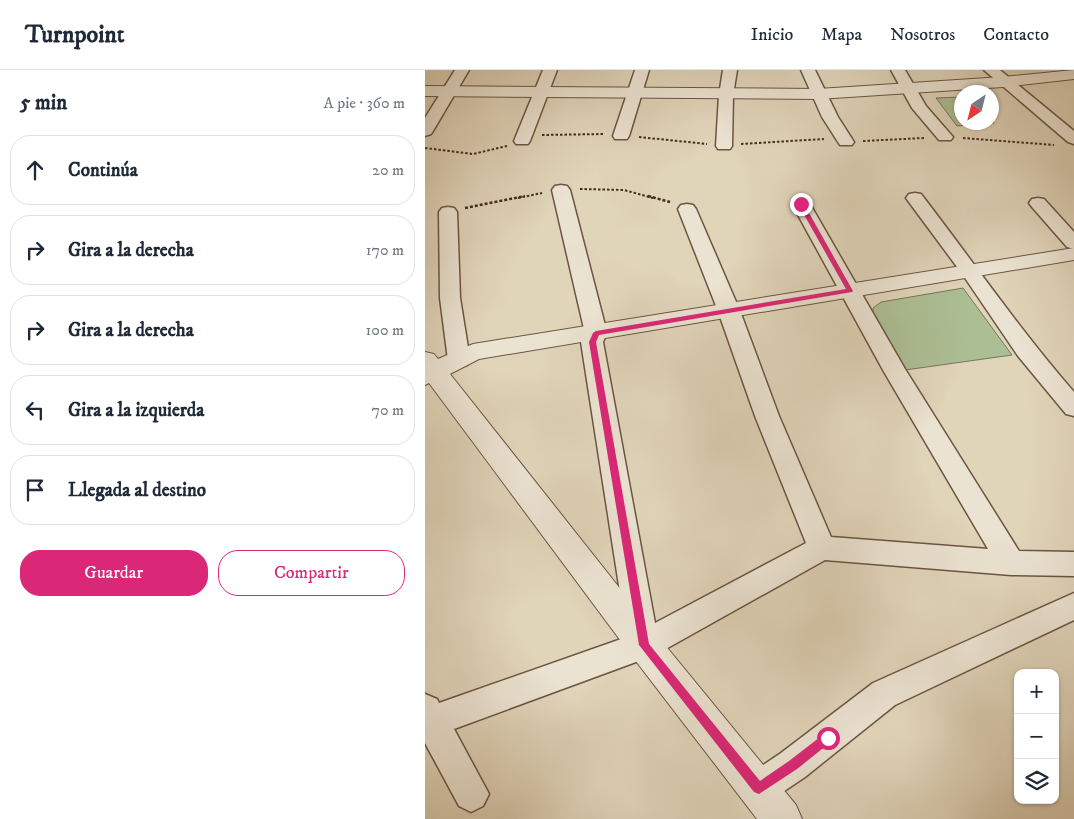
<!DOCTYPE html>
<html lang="es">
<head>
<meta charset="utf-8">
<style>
	body { margin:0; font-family:"IM FELL DW Pica",serif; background:#f6f6f7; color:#1f2937 }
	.controls { position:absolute; right:15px; bottom:15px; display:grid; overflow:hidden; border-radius:10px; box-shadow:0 1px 4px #0004 }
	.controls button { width:45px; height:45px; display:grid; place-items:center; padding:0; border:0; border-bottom:1px solid #e0e1e3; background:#fff; color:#1f2937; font:25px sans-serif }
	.compass { position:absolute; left:529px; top:15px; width:45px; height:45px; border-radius:50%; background:#fff; box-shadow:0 1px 4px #0004; rotate:215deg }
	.stop { position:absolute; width:15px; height:15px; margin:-11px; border:4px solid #db2777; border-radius:50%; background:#fff }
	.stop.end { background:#db2777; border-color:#fff; box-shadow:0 1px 5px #0008 }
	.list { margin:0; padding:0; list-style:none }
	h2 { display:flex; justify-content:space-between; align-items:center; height:65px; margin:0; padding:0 20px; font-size:21px }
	h2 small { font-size:16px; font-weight:400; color:#747a83 }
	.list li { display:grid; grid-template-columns:32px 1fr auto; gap:15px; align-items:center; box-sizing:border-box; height:70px; margin:0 10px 10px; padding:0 10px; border:1px solid #e0e1e3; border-radius:20px }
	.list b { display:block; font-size:19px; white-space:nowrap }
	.list em { font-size:16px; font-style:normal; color:#747a83 }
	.actions { display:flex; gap:10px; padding:15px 20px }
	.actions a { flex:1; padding:11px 0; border:1px solid #db2777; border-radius:20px; text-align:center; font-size:18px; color:#db2777 }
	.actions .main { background:#db2777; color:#fff }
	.icon { flex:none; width:28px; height:28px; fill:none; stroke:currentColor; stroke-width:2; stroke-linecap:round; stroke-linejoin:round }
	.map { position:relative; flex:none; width:649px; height:749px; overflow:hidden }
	header { display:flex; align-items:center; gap:30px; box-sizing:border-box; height:70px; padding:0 25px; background:#fff; border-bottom:1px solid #e0e1e3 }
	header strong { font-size:24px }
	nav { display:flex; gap:28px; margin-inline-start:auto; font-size:18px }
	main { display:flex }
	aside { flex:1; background:#fff }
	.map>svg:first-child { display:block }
	.green { fill:#acbe94; stroke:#787458 }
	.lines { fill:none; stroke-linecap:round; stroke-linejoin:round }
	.minor-casing { stroke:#6c5543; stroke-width:3 }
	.tertiary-casing { stroke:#6c5543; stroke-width:2 }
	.path-far1 { stroke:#452b1c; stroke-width:2; stroke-dasharray:2.5 2; stroke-linecap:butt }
	.path { stroke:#452b1c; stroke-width:2.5; stroke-dasharray:3 2; stroke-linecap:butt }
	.minor { fill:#ebe3d2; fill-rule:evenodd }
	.tertiary { fill:#ebe3d2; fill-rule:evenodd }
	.route { fill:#db2777 }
</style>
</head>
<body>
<header>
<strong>Turnpoint</strong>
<nav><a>Inicio</a><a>Mapa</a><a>Nosotros</a><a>Contacto</a></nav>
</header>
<main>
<aside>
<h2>5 min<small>A pie · 360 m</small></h2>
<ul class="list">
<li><svg class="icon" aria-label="ahead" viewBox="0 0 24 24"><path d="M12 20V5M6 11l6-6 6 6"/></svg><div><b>Continúa</b></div><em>20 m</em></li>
<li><svg class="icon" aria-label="right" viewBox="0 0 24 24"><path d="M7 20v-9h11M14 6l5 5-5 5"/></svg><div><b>Gira a la derecha</b></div><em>170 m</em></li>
<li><svg class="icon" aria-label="right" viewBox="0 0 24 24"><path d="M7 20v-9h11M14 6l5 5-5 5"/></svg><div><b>Gira a la derecha</b></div><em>100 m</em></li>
<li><svg class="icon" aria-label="left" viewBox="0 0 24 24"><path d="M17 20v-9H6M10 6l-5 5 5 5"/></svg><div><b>Gira a la izquierda</b></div><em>70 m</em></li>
<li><svg class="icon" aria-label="arrive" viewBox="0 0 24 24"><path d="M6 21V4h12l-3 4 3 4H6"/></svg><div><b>Llegada al destino</b></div></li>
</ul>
<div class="actions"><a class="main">Guardar</a><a>Compartir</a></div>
</aside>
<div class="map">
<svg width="649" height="749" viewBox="0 0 649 749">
	<rect width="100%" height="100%" fill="#e0d4b9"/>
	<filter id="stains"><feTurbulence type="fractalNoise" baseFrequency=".004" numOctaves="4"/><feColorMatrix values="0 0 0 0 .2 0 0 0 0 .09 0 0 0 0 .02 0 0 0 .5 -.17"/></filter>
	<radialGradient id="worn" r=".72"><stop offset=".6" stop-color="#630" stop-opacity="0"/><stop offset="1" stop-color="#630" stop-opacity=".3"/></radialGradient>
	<g class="green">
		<path d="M536,27V52H566L567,50L569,53L532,56L511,28Z"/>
		<path d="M538,218L587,285L480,300L448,242V238L456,232Z"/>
	</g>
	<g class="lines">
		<g class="minor-casing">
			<g id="minor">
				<path d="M30,0H44L8,61L6,64L0,66V48Z"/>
				<path d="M118,0H132L105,71L103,74H91L89,71Z"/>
				<path d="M210,0H224L204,66L202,69H190L188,66Z"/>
				<path d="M298,0H312L308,25L307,76L305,79H293L291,76L294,25Z"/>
				<path d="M376,0H390L413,47L429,72L427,75H415L413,72L397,47Z"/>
				<path d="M466,0H480L501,36L528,67L526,70H514L487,38Z"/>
				<path d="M559,0H575L649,61V74L643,72Z"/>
				<path d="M136,115L142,116L145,120L182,263L178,272L230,553L381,473L330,346L293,241L253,139L256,135L262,134L268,135L271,139L315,241L354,346L406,467L563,479L458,300L367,134L370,130L376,129L382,130L385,134L480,299L594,481L649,482V506L586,505L400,490L230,585L29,659L64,724L58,736L46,742L34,736L0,673V624L12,629L14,633L202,567L156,272L160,263L127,120L130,116Z"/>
				<path d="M490,123L496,124C547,190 594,259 649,322V346L641,344L593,286L538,205L481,128L484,124Z"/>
				<path d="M613,128L619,129L649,162V179L642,177L607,137L604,133L607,129Z"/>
				<path d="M23,137L29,138L32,142L35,228L45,290L42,295L34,297L26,295L23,290L15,228L14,142L17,138Z"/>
				<path d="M649,523V550L470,635L380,707L346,730L334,736L322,730L316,718L322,706L356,683L448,613Z"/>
			</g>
		</g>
		<g class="tertiary-casing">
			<g id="tertiary">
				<path d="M649,0V9L578,17L393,29L0,26V16L393,19L578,7Z"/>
				<path d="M649,178V190L54,289L25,304L231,564L371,735L377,749H332L207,586L4,313L0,315V282L9,284L13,289L48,274Z"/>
			</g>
		</g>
		<g class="path-far1">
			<path d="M117,65L180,64"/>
			<path d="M214,67L282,74"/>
			<path d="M538,68L629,75"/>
			<path d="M438,71L499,68"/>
			<path d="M316,74L399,69"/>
			<path d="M0,78L48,84L82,76"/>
			<path d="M155,119L199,120L228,128"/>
			<path d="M93,128L117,123"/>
		</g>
		<g class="path">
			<path d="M223,126L245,132"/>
			<path d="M40,138L100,126"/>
		</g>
		<use href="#minor" class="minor"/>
		<use href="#tertiary" class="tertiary"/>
	</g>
	<path class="route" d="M376,133L379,134L428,221L427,222L174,265L171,272L224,574L335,711L364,691L399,664L403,662L407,664L409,668L407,671L372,699L334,724L329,722L214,575L164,272L168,263L171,261L421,219L373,134Z"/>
	<rect width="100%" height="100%" filter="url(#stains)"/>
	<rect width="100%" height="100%" fill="url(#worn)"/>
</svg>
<div class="controls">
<button>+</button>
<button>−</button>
<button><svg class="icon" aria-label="layers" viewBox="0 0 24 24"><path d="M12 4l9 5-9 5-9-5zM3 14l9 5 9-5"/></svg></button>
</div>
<svg class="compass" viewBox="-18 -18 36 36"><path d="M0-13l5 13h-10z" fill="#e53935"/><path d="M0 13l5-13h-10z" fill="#747a83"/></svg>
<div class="stop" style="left:403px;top:668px"></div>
<div class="stop end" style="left:376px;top:134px"></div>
</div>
</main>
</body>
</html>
